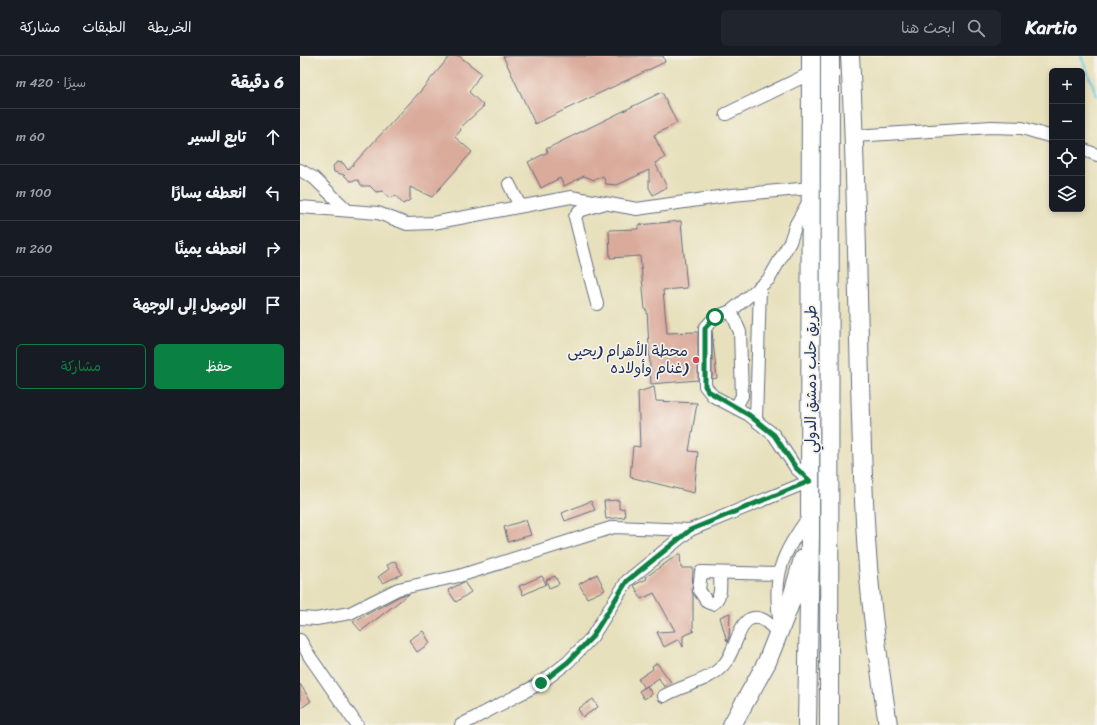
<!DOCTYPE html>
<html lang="ar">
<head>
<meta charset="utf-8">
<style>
	body { margin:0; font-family:Sriracha,"Playpen Sans Arabic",sans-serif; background:#20242c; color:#f1f3f6; direction:rtl }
	.controls { position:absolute; right:12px; top:12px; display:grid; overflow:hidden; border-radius:6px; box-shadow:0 2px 6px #0003 }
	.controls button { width:36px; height:36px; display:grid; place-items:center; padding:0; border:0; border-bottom:1px solid #363941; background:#171b24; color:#f1f3f6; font:20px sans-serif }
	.stop { position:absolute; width:12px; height:12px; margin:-9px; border:3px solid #0b8043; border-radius:50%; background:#fff }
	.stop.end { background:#0b8043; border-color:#fff; box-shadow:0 1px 4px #0008 }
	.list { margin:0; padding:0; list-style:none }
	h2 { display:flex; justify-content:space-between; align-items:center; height:52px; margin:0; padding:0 16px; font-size:17px }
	h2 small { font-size:13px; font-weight:400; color:#9ea1a6 }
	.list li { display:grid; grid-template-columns:26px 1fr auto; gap:12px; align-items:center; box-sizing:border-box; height:56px; padding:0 16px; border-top:1px solid #363941 }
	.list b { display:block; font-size:15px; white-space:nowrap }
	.list em { font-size:13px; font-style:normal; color:#9ea1a6 }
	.actions { display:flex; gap:8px; padding:12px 16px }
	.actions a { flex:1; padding:9px 0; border:1px solid #0b8043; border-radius:6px; text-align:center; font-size:14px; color:#0b8043 }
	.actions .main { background:#0b8043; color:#fff }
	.icon { flex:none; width:22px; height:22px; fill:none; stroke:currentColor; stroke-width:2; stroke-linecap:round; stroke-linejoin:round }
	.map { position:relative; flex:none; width:797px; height:669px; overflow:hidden; direction:ltr }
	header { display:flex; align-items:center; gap:24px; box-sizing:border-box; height:56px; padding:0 20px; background:#171b24; border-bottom:1px solid #363941 }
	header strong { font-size:19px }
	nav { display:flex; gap:22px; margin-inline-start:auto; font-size:14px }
	.search { width:280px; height:36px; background:#20242c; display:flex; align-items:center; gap:10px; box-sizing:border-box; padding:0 14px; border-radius:6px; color:#9ea1a6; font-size:15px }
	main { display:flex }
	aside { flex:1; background:#171b24 }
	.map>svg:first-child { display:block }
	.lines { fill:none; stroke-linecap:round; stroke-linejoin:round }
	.stream { stroke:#66c5e4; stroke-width:2.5 }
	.building { fill:#daaa9b }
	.minor-casing { stroke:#626d7f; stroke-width:14 }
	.highway-casing { stroke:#626d7f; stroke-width:20 }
	.minor { stroke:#fff; stroke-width:12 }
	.highway { stroke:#fff; stroke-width:18 }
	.route { stroke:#0b8043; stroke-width:5 }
	.poi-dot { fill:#d1495b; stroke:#f7f3e8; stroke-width:1.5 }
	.labels { text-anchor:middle; stroke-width:3.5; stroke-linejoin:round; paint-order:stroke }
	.poi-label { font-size:15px; fill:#1b2f5e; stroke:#f7f3e8; text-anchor:end }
	.street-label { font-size:15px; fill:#1b2f5e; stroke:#f7f3e8 }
</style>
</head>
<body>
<header>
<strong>Kartio</strong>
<div class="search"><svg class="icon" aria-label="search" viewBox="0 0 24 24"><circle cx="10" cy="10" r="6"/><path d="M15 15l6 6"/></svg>ابحث هنا</div>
<nav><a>الخريطة</a><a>الطبقات</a><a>مشاركة</a></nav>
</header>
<main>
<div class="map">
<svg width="797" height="669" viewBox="0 0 797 669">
	<rect width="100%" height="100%" fill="#f7f3e8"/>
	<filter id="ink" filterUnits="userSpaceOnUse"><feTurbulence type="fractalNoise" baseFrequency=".025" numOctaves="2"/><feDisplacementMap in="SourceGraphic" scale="8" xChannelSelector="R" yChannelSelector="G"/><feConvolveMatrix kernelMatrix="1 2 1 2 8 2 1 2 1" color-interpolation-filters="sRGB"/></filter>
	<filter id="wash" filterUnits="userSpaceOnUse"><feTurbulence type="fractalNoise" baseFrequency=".012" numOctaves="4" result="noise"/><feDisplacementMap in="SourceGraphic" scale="16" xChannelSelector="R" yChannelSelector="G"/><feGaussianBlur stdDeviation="0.9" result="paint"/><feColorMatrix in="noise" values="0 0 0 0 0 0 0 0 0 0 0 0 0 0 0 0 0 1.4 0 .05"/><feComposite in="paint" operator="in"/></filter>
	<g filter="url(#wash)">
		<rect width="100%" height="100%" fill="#e7e0bc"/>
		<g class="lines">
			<path class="stream" d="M781,0L797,40"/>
		</g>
		<g id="blocks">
			<g class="building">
				<path d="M150,0H159L181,17L169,36L184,50L160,72L161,74L155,81L172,96L132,141L110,131V144L103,148L96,140L89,142L83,135L76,136L70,130H62L58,124L50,125L44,119L34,116L33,110L37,106L43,107L48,114L118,38Z"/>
				<path d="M203,0H363L365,6L235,68Z"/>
				<path d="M362,36L377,67L354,79L365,102L355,107L367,131L353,139L349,132V114L317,129L306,128L303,120L294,124L284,120L264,130L260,122L241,132L228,106L248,96L246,93Z"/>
				<path d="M381,165L387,232L363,234L367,277L398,276V324L351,328L347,254H345L340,200L310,202L309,174L338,173V169Z"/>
				<path d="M412,275L417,322L412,323Z"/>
				<path d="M354,331L356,345L397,347L389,395L398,396L394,437L330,421L333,390L340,391L338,336Z"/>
				<path d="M319,444V453L324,452L325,461L306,463L304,445Z"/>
				<path d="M291,445L295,454L265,465L262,457Z"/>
				<path d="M226,464L231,479L208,486L204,471Z"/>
				<path d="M380,497L381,512H393L392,533L393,539V575H395L383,580V591L379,583L364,591L357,576L375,575L354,537L341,543L334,529L347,523L346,521Z"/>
				<path d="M95,505L102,518L83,527L78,521L89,513L87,509Z"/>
				<path d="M297,518L305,534L287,542L279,528Z"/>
				<path d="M242,520L246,528L223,539L219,530Z"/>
				<path d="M255,520L259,528L249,532L246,524Z"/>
				<path d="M164,526L171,536L156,546L148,534Z"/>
				<path d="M109,538L61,575L53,566L100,540Z"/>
				<path d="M430,557L429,581L427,586L420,561Z"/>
				<path d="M123,575L130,587L117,596L109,584Z"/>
				<path d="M357,607L371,626L364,631L359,622L344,632L338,623L353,613L352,610Z"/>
				<path d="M0,628L11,645L0,653Z"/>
				<path d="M347,630L352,638L344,643L339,635Z"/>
				<path d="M293,643L298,651L283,661L278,653Z"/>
			</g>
		</g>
	</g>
	<g filter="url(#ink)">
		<use href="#blocks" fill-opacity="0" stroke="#626d7f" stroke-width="1"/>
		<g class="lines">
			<g class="minor-casing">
				<g id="minor">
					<path d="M426,58L511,17"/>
					<path d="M555,80L691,71L722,72L752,81"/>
					<path d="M782,93L797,99"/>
					<path d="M0,114L14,122L46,153"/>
					<path d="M209,128L220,150"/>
					<path d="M0,151L78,157L107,168L133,167L271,141L337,153L432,139L511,132"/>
					<path d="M297,248L275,161L279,155L302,148"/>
					<path d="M431,255L440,276L442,340L436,351"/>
					<path d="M456,364L460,231"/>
					<path d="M420,517C420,527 423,542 412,548L407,546L399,534L401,516L478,518"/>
					<path d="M0,562L16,563L50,557L98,533L159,520L314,471L390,474L510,425L496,412L474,379L449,359L413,340L405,330V272L415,261L431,255L469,223L490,186L496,168L509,145"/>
					<path d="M480,569C472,518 481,500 510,459"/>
					<path d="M0,584L10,601L57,669"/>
					<path d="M364,640C384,628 410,626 425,607C434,597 439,567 450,563C462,558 471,570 478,577"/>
					<path d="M161,669L241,627L268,606L292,581L327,525L390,474"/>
				</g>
			</g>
			<g class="highway-casing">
				<g id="highway">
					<path d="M550,0C559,155 557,310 565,465C568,533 578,602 588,669"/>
					<path d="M432,669L467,606L491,545L503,503"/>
					<path d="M507,669L510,481L511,0"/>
					<path d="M529,669L530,0"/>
				</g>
			</g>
			<use href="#minor" class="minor"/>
			<use href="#highway" class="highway"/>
		</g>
	</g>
	<g class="lines" filter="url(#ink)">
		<path class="route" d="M241,627L268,606L292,581L327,525L390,474L510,425L496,412L474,379L449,359L408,335L405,330V272L415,261"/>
	</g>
	<circle class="poi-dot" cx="396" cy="304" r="4"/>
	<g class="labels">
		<g class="poi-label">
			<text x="388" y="300">محطة الأهرام (يحيى<tspan x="388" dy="17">غنام وأولاده)</tspan></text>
		</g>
		<g class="street-label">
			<text transform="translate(511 323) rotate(-90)" y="5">طريق حلب دمشق الدولي</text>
		</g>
	</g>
</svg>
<div class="controls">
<button>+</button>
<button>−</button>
<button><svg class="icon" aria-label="locate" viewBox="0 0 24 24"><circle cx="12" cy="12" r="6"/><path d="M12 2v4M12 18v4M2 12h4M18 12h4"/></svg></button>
<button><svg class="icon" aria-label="layers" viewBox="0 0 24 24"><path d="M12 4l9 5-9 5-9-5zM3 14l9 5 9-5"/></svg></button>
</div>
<div class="stop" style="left:415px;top:261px"></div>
<div class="stop end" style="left:241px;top:627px"></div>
</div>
<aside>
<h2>6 دقيقة<small>سيرًا · 420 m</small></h2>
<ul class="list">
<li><svg class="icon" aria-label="ahead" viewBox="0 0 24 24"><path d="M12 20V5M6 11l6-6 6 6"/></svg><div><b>تابع السير</b></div><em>60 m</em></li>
<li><svg class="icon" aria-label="left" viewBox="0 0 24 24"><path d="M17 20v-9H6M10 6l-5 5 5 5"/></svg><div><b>انعطف يسارًا</b></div><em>100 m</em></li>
<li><svg class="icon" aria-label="right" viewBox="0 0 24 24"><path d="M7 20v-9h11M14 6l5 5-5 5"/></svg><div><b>انعطف يمينًا</b></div><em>260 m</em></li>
<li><svg class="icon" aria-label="arrive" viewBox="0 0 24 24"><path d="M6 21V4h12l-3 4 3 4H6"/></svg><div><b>الوصول إلى الوجهة</b></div></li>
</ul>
<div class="actions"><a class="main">حفظ</a><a>مشاركة</a></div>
</aside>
</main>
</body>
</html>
